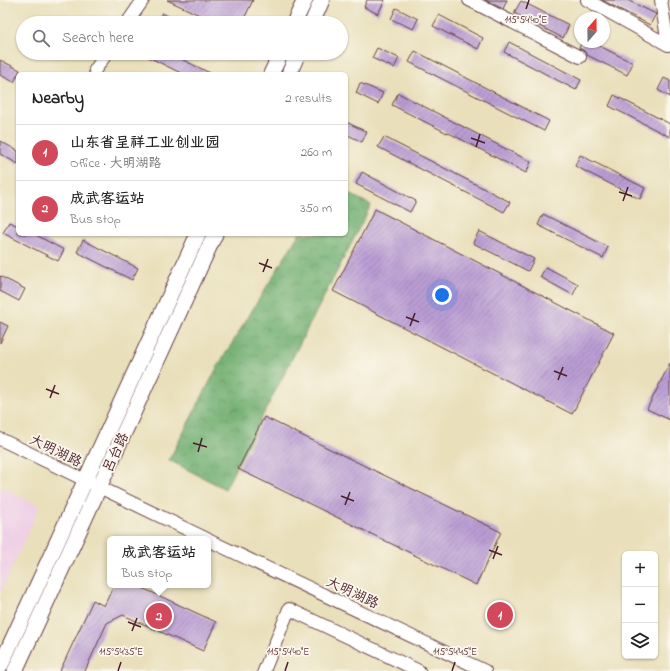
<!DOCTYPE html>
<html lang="en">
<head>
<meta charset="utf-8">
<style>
	body { margin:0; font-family:"Indie Flower","LXGW WenKai TC",sans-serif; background:#f2f2f2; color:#222 }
	.controls { position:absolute; right:12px; bottom:12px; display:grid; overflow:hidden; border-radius:6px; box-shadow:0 1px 3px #0004 }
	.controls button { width:36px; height:36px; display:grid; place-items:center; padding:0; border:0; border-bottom:1px solid #e0e0e0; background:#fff; color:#222; font:20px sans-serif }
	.compass { position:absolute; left:574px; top:12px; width:36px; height:36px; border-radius:50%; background:#fff; box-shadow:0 1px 3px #0004; rotate:20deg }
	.you { position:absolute; left:442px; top:295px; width:14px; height:14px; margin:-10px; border:3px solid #fff; border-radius:50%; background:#1a73e8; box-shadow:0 0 0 6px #1a73e833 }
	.badge { display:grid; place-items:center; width:26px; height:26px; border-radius:50%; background:#d1495b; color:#fff; font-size:13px; font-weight:700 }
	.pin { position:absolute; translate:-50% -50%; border:2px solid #fff; box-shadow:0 1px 4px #0006 }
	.popup { position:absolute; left:107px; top:536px; width:104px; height:52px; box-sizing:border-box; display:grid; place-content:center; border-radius:6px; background:#fff; filter:drop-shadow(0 1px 3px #0005); font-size:13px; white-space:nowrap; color:#767676 }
	.popup b { font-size:15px; color:#222 }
	.popup::after { content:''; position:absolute; left:50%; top:100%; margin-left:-8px; border:8px solid transparent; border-top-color:#fff }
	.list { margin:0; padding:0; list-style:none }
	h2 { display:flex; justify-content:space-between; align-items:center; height:52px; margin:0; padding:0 16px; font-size:17px }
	h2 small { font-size:13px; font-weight:400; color:#767676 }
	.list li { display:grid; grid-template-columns:26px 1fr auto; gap:12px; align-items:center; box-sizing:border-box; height:56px; padding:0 16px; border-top:1px solid #e0e0e0 }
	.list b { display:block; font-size:15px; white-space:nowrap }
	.list p { margin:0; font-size:13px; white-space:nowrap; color:#767676 }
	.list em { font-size:13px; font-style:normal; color:#767676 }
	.icon { flex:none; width:22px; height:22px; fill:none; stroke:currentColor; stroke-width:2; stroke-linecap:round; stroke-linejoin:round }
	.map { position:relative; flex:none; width:670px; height:671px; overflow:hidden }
	.search { position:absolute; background:#fff; box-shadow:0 1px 3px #0004; left:16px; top:16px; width:332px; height:44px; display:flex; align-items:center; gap:10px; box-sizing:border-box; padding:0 14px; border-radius:22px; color:#767676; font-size:15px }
	.panel { position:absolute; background:#fff; box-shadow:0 1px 3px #0004; left:16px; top:72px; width:332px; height:164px; border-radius:6px }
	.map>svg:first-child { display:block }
	.built { fill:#efd0e6 }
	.forest { fill:url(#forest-crowns); stroke:#5e674e }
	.building { fill:url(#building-hatch) }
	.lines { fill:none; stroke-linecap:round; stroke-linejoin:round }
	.minor-casing { stroke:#623c40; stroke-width:14 }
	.major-casing { stroke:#623c40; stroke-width:17 }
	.minor { stroke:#fff; stroke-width:12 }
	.major { stroke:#fff; stroke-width:15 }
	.ticks { fill:none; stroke:#4a1f2b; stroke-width:1.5 }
	.labels { text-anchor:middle; stroke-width:3.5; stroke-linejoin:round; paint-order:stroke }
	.street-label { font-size:14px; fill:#4a1f2b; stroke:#fbf7ec }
	.ticks-label { font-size:10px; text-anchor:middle; fill:#4a1f2b; stroke:#fbf7ec; stroke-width:3.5; stroke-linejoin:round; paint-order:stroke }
</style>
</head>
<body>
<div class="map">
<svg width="670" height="671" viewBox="0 0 670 671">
	<defs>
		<pattern id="forest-crowns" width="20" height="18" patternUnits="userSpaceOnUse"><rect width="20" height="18" fill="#71af71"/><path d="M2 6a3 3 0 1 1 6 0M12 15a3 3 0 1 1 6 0" fill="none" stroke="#5f8e5d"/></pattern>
		<pattern id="building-hatch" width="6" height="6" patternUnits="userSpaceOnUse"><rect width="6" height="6" fill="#b99dd4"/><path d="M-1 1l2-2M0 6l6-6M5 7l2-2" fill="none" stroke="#987fac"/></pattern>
	</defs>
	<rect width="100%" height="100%" fill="#fbf7ec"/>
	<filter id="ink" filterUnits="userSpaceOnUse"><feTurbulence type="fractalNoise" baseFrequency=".025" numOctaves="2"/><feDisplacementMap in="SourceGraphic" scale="8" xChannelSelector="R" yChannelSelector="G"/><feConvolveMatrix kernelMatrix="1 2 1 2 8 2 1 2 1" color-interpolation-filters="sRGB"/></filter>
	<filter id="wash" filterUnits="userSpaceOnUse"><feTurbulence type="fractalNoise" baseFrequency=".012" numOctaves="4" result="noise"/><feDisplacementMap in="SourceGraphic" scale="16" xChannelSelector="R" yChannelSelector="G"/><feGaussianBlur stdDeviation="0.9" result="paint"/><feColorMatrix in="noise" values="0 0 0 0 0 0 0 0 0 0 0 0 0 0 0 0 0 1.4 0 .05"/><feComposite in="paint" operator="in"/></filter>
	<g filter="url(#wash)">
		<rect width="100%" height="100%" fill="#e9dfba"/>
		<path class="built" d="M0,487L40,506L0,594Z"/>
		<path class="forest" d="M346,192L371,205L225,489L169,460L218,366L299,234H346Z"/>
		<g id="blocks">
			<g class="building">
				<path d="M167,0H253L242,23H217Z"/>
				<path d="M367,0H385L378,14L364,7Z"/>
				<path d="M485,0H507L503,9Z"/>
				<path d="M602,0H627L656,14L650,25Z"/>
				<path d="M521,1L569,25L563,38L514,13Z"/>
				<path d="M396,8L418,19L413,29L391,19Z"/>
				<path d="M162,13L182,23H157Z"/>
				<path d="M439,15L483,38L478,49L433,26Z"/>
				<path d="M509,42L581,80L576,90L504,52Z"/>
				<path d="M582,42H592L633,63L627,75L587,55L584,51L579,48Z"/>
				<path d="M377,48L399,58L394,68L372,58Z"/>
				<path d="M415,51L549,121L544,131L409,62Z"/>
				<path d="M140,53H169L212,74H183Z"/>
				<path d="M0,60L20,70L14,82L0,75Z"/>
				<path d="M664,78L670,81V97L658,90Z"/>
				<path d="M360,83L383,93L378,104L356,93Z"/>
				<path d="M398,93L531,162L526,173L447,132V133L392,105Z"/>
				<path d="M614,95L670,124V137L609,106Z"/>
				<path d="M346,122L367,132L362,142L346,134Z"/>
				<path d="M384,137L510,202L504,212L378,147Z"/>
				<path d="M0,141L18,151V164L0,154Z"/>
				<path d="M580,155L645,188L640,199L575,166Z"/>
				<path d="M362,172L416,201L410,212L356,184Z"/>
				<path d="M375,209L614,333L572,414L333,291Z"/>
				<path d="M543,214L608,247L603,258L538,225Z"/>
				<path d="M9,222L18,226V234H34L64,250L58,261L3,233Z"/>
				<path d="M479,231L534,259L528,271L473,243Z"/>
				<path d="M83,240L138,268L132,280L77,252Z"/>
				<path d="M546,267L578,284L573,295L540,277Z"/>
				<path d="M0,276L25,289L19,301L0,291Z"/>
				<path d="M0,322L8,326L0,343Z"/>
				<path d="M670,363V420L647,409Z"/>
				<path d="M264,417L501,532L476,585L238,469Z"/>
				<path d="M114,585H136L216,622L203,651L123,615L107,623L85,671H60L93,600L104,606Z"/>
			</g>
		</g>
	</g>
	<g filter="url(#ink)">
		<use href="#blocks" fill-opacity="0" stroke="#623c40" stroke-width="1"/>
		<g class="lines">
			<g class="minor-casing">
				<g id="minor">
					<path d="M469,0L580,57"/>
					<path d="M587,0L668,45L661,0"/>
					<path d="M127,23L143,0"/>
					<path d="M95,70L107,53"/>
					<path d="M0,439L207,539"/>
					<path d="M208,540L485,671"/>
					<path d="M264,671L289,609L419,671"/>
				</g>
			</g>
			<g class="major-casing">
				<g id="major">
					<path d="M294,23L305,0"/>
					<path d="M312,23L322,0"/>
					<path d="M271,74L281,53"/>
					<path d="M289,74L298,53"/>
					<path d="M0,667L198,234"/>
					<path d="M15,671L215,234"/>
				</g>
			</g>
			<use href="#minor" class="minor"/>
			<use href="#major" class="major"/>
		</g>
	</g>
	<path class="ticks" d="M526,9L529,0M471,138L485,143M476,147L480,134M619,192L632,196M623,201L628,187M259,263L272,268M263,272L268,259M406,317L419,322M410,326L415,313M554,371L567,376M558,380L563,367M46,389L59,394M50,398L55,385M193,443L207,447M198,452L202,438M341,496L354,501M345,505L350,492M489,550L502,555M493,559L498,546M128,622L141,627M132,631L137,618M118,671L121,662M285,671L288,662M452,671L455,662"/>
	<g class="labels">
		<g class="street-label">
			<text transform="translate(56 450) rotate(26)" y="5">大明湖路</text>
			<text transform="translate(115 452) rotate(-65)" y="5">吕台路</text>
			<text transform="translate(353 592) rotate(25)" y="5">大明湖路</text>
		</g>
	</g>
	<g class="ticks-label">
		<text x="526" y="23">115°54'40"E</text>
		<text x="121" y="655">115°54'35"E</text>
		<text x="288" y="655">115°54'40"E</text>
		<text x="455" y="655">115°54'45"E</text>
	</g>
</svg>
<div class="controls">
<button>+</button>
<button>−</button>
<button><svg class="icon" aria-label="layers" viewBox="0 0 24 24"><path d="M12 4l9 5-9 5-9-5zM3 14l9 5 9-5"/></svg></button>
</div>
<svg class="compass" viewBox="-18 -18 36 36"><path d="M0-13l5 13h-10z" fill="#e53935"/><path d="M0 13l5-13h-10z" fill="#767676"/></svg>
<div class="you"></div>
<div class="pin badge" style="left:500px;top:615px">1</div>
<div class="pin badge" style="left:159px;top:616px">2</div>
<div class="popup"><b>成武客运站</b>Bus stop</div>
<div class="search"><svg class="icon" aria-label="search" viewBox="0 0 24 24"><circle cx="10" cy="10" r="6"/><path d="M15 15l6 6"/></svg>Search here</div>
<section class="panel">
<h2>Nearby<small>2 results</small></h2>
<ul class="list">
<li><span class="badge">1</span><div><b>山东省呈祥工业创业园</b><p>Office · 大明湖路</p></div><em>260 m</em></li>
<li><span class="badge">2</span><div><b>成武客运站</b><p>Bus stop</p></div><em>350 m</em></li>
</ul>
</section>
</div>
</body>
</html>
